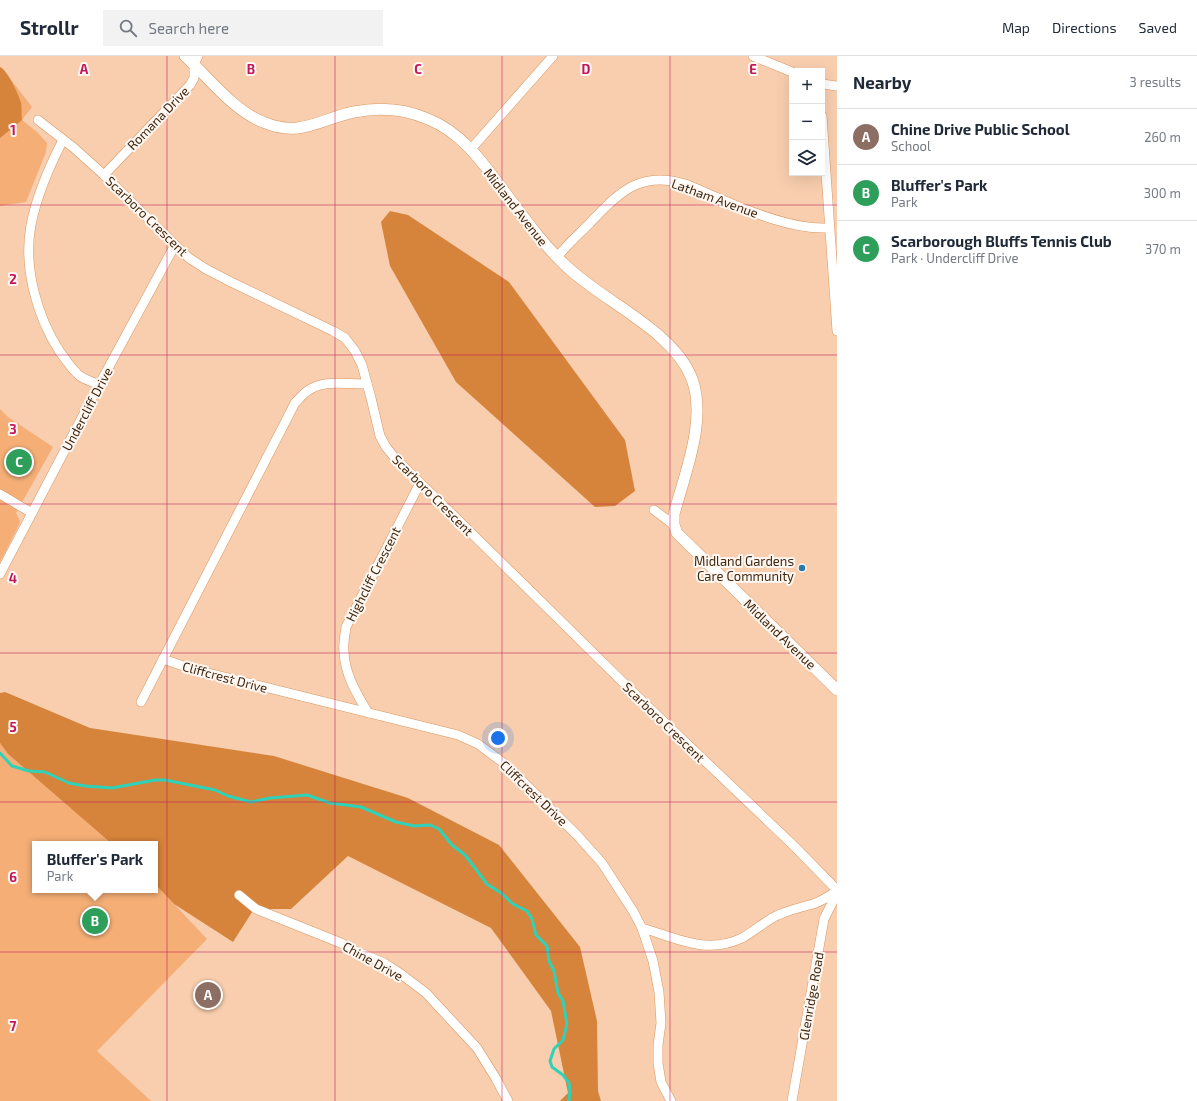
<!DOCTYPE html>
<html lang="en">
<head>
<meta charset="utf-8">
<style>
	body { margin:0; font-family:"Exo 2",sans-serif; background:#f2f2f3; color:#1f2937 }
	.controls { position:absolute; right:12px; top:12px; display:grid; overflow:hidden; border-radius:0px; box-shadow:0 4px 16px #0002 }
	.controls button { width:36px; height:36px; display:grid; place-items:center; padding:0; border:0; border-bottom:1px solid #e0e1e3; background:#fff; color:#1f2937; font:20px sans-serif }
	.you { position:absolute; left:498px; top:682px; width:14px; height:14px; margin:-10px; border:3px solid #fff; border-radius:50%; background:#1a73e8; box-shadow:0 0 0 6px #1a73e833 }
	.badge { display:grid; place-items:center; width:26px; height:26px; border-radius:50%; background:#d93025; color:#fff; font-size:13px; font-weight:700 }
	.pin { position:absolute; translate:-50% -50%; border:2px solid #fff; box-shadow:0 1px 4px #0006 }
	.popup { position:absolute; left:32px; top:785px; width:126px; height:52px; box-sizing:border-box; display:grid; place-content:center; border-radius:0px; background:#fff; filter:drop-shadow(0 1px 3px #0005); font-size:13px; white-space:nowrap; color:#747a83 }
	.popup b { font-size:15px; color:#1f2937 }
	.popup::after { content:''; position:absolute; left:50%; top:100%; margin-left:-8px; border:8px solid transparent; border-top-color:#fff }
	.list { margin:0; padding:0; list-style:none }
	h2 { display:flex; justify-content:space-between; align-items:center; height:52px; margin:0; padding:0 16px; font-size:17px }
	h2 small { font-size:13px; font-weight:400; color:#747a83 }
	.list li { display:grid; grid-template-columns:26px 1fr auto; gap:12px; align-items:center; box-sizing:border-box; height:56px; padding:0 16px; border-top:1px solid #e0e1e3 }
	.list b { display:block; font-size:15px; white-space:nowrap }
	.list p { margin:0; font-size:13px; white-space:nowrap; color:#747a83 }
	.list em { font-size:13px; font-style:normal; color:#747a83 }
	.icon { flex:none; width:22px; height:22px; fill:none; stroke:currentColor; stroke-width:2; stroke-linecap:round; stroke-linejoin:round }
	.map { position:relative; flex:none; width:837px; height:1045px; overflow:hidden }
	header { display:flex; align-items:center; gap:24px; box-sizing:border-box; height:56px; padding:0 20px; background:#fff; border-bottom:1px solid #e0e1e3 }
	header strong { font-size:19px }
	nav { display:flex; gap:22px; margin-inline-start:auto; font-size:14px }
	.search { width:280px; height:36px; background:#f2f2f3; display:flex; align-items:center; gap:10px; box-sizing:border-box; padding:0 14px; border-radius:0px; color:#747a83; font-size:15px }
	main { display:flex }
	aside { flex:1; background:#fff }
	.map>svg:first-child { display:block }
	.green { fill:#f4ae76 }
	.forest { fill:#d6843b }
	.lines { fill:none; stroke-linecap:round; stroke-linejoin:round }
	.stream { stroke:#2fd2b9; stroke-width:3 }
	.minor-casing { stroke:#d99761; stroke-width:10 }
	.tertiary-casing { stroke:#d99761; stroke-width:12 }
	.minor { stroke:#fff; stroke-width:9 }
	.tertiary { stroke:#fff; stroke-width:11 }
	.grid { fill:none; stroke:#c2185b; stroke-width:1; stroke-opacity:0.55 }
	.poi-dot { fill:#287aab; stroke:#fef7f2; stroke-width:1.5 }
	.labels { text-anchor:middle; stroke-width:4; stroke-linejoin:round; paint-order:stroke }
	.street-label { font-size:13px; fill:#412710; stroke:#fef7f2 }
	.poi-label { font-size:13px; fill:#412710; stroke:#fef7f2; text-anchor:end }
	.grid-label { font-size:13px; text-anchor:middle; font-weight:bold; fill:#c2185b; stroke:#fef7f2; stroke-width:4; stroke-linejoin:round; paint-order:stroke }
</style>
</head>
<body>
<header>
<strong>Strollr</strong>
<div class="search"><svg class="icon" aria-label="search" viewBox="0 0 24 24"><circle cx="10" cy="10" r="6"/><path d="M15 15l6 6"/></svg>Search here</div>
<nav><a>Map</a><a>Directions</a><a>Saved</a></nav>
</header>
<main>
<div class="map">
<svg width="837" height="1045" viewBox="0 0 837 1045">
	<rect width="100%" height="100%" fill="#f8ceae"/>
	<g class="green">
		<path d="M0,11L2,12L32,51L22,64L37,76L47,87L46,96L26,146L0,150Z"/>
		<path d="M0,353L8,361L53,391L16,457L20,465L18,471L0,506Z"/>
		<path d="M0,687L8,698L112,788H35V834H155V828L207,883L97,995L151,1045H0Z"/>
	</g>
	<g class="forest">
		<path d="M0,11C8,15 19,39 21,47C22,53 21,58 22,64L0,82Z"/>
		<path d="M390,155L408,159L509,226L625,384L635,435L615,450L595,451L456,326L390,210L381,166Z"/>
		<path d="M5,636L90,672L274,700L408,742L499,789L580,891L597,965L598,1035L601,1045H560L568,1037L551,955L491,872L348,800L291,853H254L233,886L174,848L155,828V788H112L8,698L0,687V637Z"/>
	</g>
	<g class="lines">
		<path class="stream" d="M0,697L12,710L29,715L45,716L69,727L85,730L112,732L155,724H165L215,734L228,740L251,746L270,742L307,739L330,747L361,751L396,766L414,770L430,769L439,773L452,789L465,799L487,828L501,837L513,848L527,855L532,863L536,879L547,890L549,905L554,915L558,937L563,945L567,968L563,984L554,993L550,1005L552,1011L563,1019L569,1027L570,1035L569,1045"/>
		<g class="minor-casing">
			<g id="minor">
				<path d="M753,0L792,16"/>
				<path d="M822,28L837,30"/>
				<path d="M822,60L837,275"/>
				<path d="M38,64L74,92L104,119L175,189L189,202L206,213L231,226L333,275L345,282L355,295L362,309L371,342L380,380L386,391L395,402L637,640L794,790L837,834"/>
				<path d="M63,84C49,111 37,138 31,169C23,211 37,261 60,296C66,304 72,314 80,320C86,324 93,326 99,329"/>
				<path d="M471,93L553,0"/>
				<path d="M104,119L190,29L194,22V8L198,0"/>
				<path d="M557,201C567,189 578,179 589,168C619,137 639,114 685,128C722,143 768,166 808,171C815,172 822,172 829,172"/>
				<path d="M0,438L32,457"/>
				<path d="M654,454L674,469"/>
				<path d="M0,518L99,329L175,189"/>
				<path d="M163,603L192,613L458,679L478,688L505,708L577,779L602,807L633,855L642,872L653,905L659,936L661,967L658,989V1007L661,1026L671,1045"/>
				<path d="M141,646L295,347C299,343 302,339 306,336C323,322 347,329 367,328"/>
				<path d="M368,657C357,638 345,619 344,596C343,588 345,579 346,571L420,427"/>
				<path d="M239,839L256,853L341,887L353,894L384,907L401,918L426,937L477,992L495,1021L508,1045"/>
				<path d="M642,872C677,882 706,899 742,882C755,875 765,865 778,859C790,854 801,851 813,848C822,845 829,840 837,835"/>
				<path d="M792,1045L824,863L837,837"/>
			</g>
		</g>
		<g class="tertiary-casing">
			<path id="tertiary" d="M185,0C208,21 234,55 263,66C300,82 320,63 354,56C379,51 405,53 428,63C468,79 490,118 516,151C531,171 546,191 564,208C601,245 674,274 692,323C707,364 685,417 674,458V469L677,477L837,634"/>
		</g>
		<use href="#minor" class="minor"/>
		<use href="#tertiary" class="tertiary"/>
	</g>
	<path class="grid" d="M167,0V1045M335,0V1045M502,0V1045M670,0V1045M0,149H837M0,299H837M0,448H837M0,597H837M0,746H837M0,896H837"/>
	<circle class="poi-dot" cx="802" cy="512" r="4"/>
	<g class="labels">
		<g class="street-label">
			<text transform="translate(158 62) rotate(-46)" y="5">Romana Drive</text>
			<text transform="translate(715 142) rotate(20)" y="5">Latham Avenue</text>
			<text transform="translate(516 151) rotate(52)" y="5">Midland Avenue</text>
			<text transform="translate(147 160) rotate(44)" y="5">Scarboro Crescent</text>
			<text transform="translate(87 353) rotate(-62)" y="5">Undercliff Drive</text>
			<text transform="translate(433 439) rotate(45)" y="5">Scarboro Crescent</text>
			<text transform="translate(373 518) rotate(-63)" y="5">Highcliff Crescent</text>
			<text transform="translate(780 578) rotate(44)" y="5">Midland Avenue</text>
			<text transform="translate(225 621) rotate(15)" y="5">Cliffcrest Drive</text>
			<text transform="translate(664 666) rotate(44)" y="5">Scarboro Crescent</text>
			<text transform="translate(534 737) rotate(44)" y="5">Cliffcrest Drive</text>
			<text transform="translate(373 905) rotate(29)" y="5">Chine Drive</text>
			<text transform="translate(811 940) rotate(-80)" y="5">Glenridge Road</text>
		</g>
		<g class="poi-label">
			<text x="794" y="510">Midland Gardens<tspan x="794" dy="15">Care Community</tspan></text>
		</g>
	</g>
	<g class="grid-label">
		<text x="84" y="18">A</text>
		<text x="251" y="18">B</text>
		<text x="418" y="18">C</text>
		<text x="586" y="18">D</text>
		<text x="753" y="18">E</text>
		<text x="13" y="79">1</text>
		<text x="13" y="228">2</text>
		<text x="13" y="378">3</text>
		<text x="13" y="527">4</text>
		<text x="13" y="676">5</text>
		<text x="13" y="826">6</text>
		<text x="13" y="975">7</text>
	</g>
</svg>
<div class="controls">
<button>+</button>
<button>−</button>
<button><svg class="icon" aria-label="layers" viewBox="0 0 24 24"><path d="M12 4l9 5-9 5-9-5zM3 14l9 5 9-5"/></svg></button>
</div>
<div class="you"></div>
<div class="pin badge" style="left:208px;top:939px;background:#8d6e63">A</div>
<div class="pin badge" style="left:95px;top:865px;background:#2e9e5b">B</div>
<div class="popup"><b>Bluffer's Park</b>Park</div>
<div class="pin badge" style="left:19px;top:406px;background:#2e9e5b">C</div>
</div>
<aside>
<h2>Nearby<small>3 results</small></h2>
<ul class="list">
<li><span class="badge" style="background:#8d6e63">A</span><div><b>Chine Drive Public School</b><p>School</p></div><em>260 m</em></li>
<li><span class="badge" style="background:#2e9e5b">B</span><div><b>Bluffer's Park</b><p>Park</p></div><em>300 m</em></li>
<li><span class="badge" style="background:#2e9e5b">C</span><div><b>Scarborough Bluffs Tennis Club</b><p>Park · Undercliff Drive</p></div><em>370 m</em></li>
</ul>
</aside>
</main>
</body>
</html>
